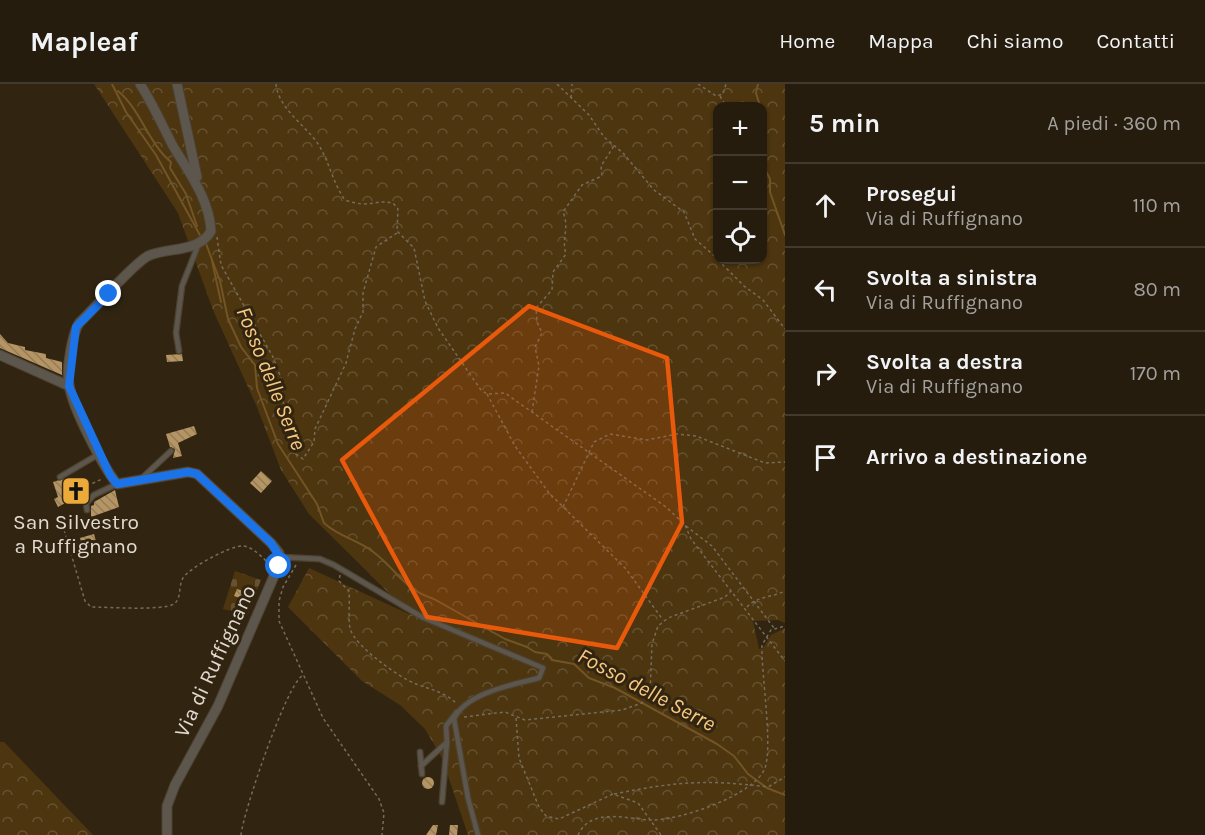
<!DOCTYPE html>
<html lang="it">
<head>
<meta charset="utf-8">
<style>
	body { margin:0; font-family:Karla,sans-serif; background:#31291c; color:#f1f3f6 }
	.controls { position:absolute; right:18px; top:18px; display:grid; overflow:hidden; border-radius:12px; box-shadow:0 2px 4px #0004 }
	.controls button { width:54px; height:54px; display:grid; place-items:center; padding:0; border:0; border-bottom:2px solid #423a2e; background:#251c0e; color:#f1f3f6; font:30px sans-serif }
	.stop { position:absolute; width:18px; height:18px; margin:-14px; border:4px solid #1a73e8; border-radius:50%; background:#fff }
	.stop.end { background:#1a73e8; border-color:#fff; box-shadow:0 2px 6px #0008 }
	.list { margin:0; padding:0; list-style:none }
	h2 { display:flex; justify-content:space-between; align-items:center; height:78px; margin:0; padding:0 24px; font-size:26px }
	h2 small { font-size:20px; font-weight:400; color:#a3a19e }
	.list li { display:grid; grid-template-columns:39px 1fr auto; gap:18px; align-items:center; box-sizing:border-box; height:84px; padding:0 24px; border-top:2px solid #423a2e }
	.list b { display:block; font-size:22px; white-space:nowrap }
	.list p { margin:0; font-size:20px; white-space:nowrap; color:#a3a19e }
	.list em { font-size:20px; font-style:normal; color:#a3a19e }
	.icon { flex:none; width:33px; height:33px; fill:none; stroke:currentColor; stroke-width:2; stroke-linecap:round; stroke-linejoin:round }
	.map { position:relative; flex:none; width:785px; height:751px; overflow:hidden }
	header { display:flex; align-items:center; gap:36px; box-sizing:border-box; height:84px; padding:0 30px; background:#251c0e; border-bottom:2px solid #423a2e }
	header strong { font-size:28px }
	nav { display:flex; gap:33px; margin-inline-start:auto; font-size:21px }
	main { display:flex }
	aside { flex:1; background:#251c0e }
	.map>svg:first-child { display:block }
	.forest { fill:url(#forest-crowns); fill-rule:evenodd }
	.cemetery { fill:url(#cemetery-stones) }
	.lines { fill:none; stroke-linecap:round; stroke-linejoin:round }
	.stream { stroke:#735525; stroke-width:2 }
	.building { fill:url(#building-back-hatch) }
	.lane-casing { stroke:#4d4230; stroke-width:7 }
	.street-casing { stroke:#4d4230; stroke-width:11 }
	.path { stroke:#766c5c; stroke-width:1.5; stroke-dasharray:3 3; stroke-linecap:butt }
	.lane { stroke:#5c564d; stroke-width:4.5 }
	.street { stroke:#5c564d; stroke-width:9 }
	.route { stroke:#1a73e8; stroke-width:8 }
	.marked { fill:#e8590c; fill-opacity:0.2; stroke:#e8590c; stroke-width:4.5; stroke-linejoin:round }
	.labels { text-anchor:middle; stroke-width:6; stroke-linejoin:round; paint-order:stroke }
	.poi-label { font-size:21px; fill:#e2dacf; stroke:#312512 }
	.street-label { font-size:21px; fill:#e2dacf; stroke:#312512 }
	.water-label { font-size:22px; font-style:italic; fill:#f9c87f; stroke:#312512 }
</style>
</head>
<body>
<header>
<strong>Mapleaf</strong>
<nav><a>Home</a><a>Mappa</a><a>Chi siamo</a><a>Contatti</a></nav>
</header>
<main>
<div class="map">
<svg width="785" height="751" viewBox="0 0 785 751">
	<defs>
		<pattern id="forest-crowns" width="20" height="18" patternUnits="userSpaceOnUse" patternTransform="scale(1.5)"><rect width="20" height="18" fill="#4c350f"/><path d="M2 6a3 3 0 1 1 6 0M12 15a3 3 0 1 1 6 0" fill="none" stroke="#665231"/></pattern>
		<pattern id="cemetery-stones" width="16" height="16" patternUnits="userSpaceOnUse" patternTransform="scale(1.5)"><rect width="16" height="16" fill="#4c350f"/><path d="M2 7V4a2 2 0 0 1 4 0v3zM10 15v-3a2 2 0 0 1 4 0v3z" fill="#665231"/></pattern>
		<pattern id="building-back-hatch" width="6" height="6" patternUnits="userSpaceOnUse" patternTransform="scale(1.5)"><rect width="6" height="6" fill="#b69564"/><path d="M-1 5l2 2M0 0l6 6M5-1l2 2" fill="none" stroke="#947c59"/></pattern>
	</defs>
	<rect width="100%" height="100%" fill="#312512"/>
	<g class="forest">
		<path d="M94,0H785V539L778,536L753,537L759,565L763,564L771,551L785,544V751H468L442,674L425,645L400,621L362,597L288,523L309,484L411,531L309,430L281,386L257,323L213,226L178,129ZM718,22H762V176H718Z"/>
		<path d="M0,658H4L93,751H0Z"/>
	</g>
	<path class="cemetery" d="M235,487L261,496L247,531L223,525Z"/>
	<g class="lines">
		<g class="stream">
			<path d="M112,0L126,28L156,71L201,153"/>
			<path d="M758,0L756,9L760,22"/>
			<path d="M118,7C141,26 148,59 171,78L170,84L186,110L197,142"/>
			<path d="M762,80L770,95V108L785,151"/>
			<path d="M205,157L220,197L228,235L241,263L255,281L257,304L278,360L317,420L324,439C338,452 357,456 372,467C397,485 402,505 434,515L505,555L527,563L535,568L547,570L552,576L574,580L589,594L615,604L717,660L734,672L748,690L767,704L785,711"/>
			<path d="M212,177L221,218"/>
		</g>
	</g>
	<g class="building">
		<path d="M0,250L8,259L25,263V266L46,270V274L62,278V291L0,264Z"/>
		<path d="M182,270L183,277L167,278L166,271Z"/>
		<path d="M194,342L197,350L178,359L182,372L173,374L175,365L170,363L166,350Z"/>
		<path d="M261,387L272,397L261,409L250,399Z"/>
		<path d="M69,393L74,402L84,397L89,406L58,423L54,415L58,413L53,398Z"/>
		<path d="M115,406L119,423L91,433V422L94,421V418Z"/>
		<path d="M94,450L96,457L82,461L80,454Z"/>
		<path d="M237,505L249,509L246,516L234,512Z"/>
		<path d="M240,518L250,523L248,529L237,525Z"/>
		<circle cx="428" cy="699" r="6"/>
		<path d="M433,741H438L436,751H426Z"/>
		<path d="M450,741H458L457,751H449Z"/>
	</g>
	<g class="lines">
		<g class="lane-casing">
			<g id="lane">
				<path d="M179,267L176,249L182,202L199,159"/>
				<path d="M60,393L99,370"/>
				<path d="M141,395L171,367"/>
				<path d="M87,426L86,419L94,411L117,400"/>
				<path d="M280,473L320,475L334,481L422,533L543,584L539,594C515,600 465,609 454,635L468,714L478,751"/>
				<path d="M420,668L422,690"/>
				<path d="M421,682L447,658L446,642L457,628"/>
				<path d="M442,718L447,658"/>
			</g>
		</g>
		<g class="street-casing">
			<g id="street">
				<path d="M140,0C153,20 162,41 173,62C189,89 209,114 211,147C199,169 167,163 148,172C134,179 94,225 80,238C72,248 66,288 69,301C73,325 102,381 117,400L188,388L197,390L271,459L279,469L280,478L218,622L175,701L167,722V751"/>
				<path d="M177,0L197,93"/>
				<path d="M0,271L69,302"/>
			</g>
		</g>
		<g class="path">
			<path d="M276,0C278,23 303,40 316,57C329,75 332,98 345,116C371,125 373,115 393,119L398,125L397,147L414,164L425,217L438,244L481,306L487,310L505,309L666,423L685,441L691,455L785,577"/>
			<path d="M557,0L589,31L604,53L623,69L654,106L684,128L695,155L718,175"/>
			<path d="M698,0L716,12L723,10L726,0"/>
			<path d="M720,12L726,22"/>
			<path d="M571,14L572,0"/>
			<path d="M217,153L221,181L273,273L281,294L284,325L296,370L303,375L314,358L315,345L346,279L355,245L363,228V209L376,163L397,149"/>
			<path d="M718,176L744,202L763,216L785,245"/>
			<path d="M487,310L515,362L549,409L626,485L663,536"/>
			<path d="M532,328L539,282L535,263L542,249L537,238L536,224L552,206L553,188L566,170C561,153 570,145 563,128L582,101L602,92L601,82L614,62"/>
			<path d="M87,402L102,395"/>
			<path d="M563,423L594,358L610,350L647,356L677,350L696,352L765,379L785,378"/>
			<path d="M686,442L712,462L774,544"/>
			<path d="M64,446L85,517L91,523C107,523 162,527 174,520C182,514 178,502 183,494C189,484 231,461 243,462C254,463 262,474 270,480"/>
			<path d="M296,481L283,503L279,517V537L323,634L379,715L384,729L382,751"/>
			<path d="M340,491L339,497L349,507C350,517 348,536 350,544C354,562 400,594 416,600C432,606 445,608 457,620"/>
			<path d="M244,511L255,514"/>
			<path d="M747,523C755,513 773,513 785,507"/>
			<path d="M464,633L505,628L525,636L622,626L642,619L650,608L652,560L658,542L668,534L725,513L731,507"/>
			<path d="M516,634L519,674L539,723L546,732L559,735L613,710L638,719L661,751"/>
			<path d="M614,710C674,698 706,695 768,703L785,693"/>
			<path d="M241,751C243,729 286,602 302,592"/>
			<path d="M578,751C591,722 629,736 653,736C680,736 755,711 765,684C773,660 761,589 762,561L771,546L785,542"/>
		</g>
		<use href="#lane" class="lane"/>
		<use href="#street" class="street"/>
	</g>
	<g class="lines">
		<path class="route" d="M109,210L76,243L69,302L110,391L117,400L188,388L197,390L271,459L280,473L279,482"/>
	</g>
	<path class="marked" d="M529,222L667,274L682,439L617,564L427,533L342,376Z"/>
	<defs>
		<g id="church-square" transform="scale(1.5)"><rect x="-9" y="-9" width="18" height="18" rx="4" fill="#ebaa39" stroke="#312512"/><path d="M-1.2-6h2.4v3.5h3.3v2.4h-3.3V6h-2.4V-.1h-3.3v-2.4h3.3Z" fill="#111"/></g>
	</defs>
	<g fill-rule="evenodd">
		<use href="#church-square" x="76" y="407"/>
	</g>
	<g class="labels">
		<g class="poi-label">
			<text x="76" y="445">San Silvestro<tspan x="76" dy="24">a Ruffignano</tspan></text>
		</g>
		<g class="street-label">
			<text transform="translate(215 577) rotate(-65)" y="7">Via di Ruffignano</text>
		</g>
		<g class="water-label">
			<text transform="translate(272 294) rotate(68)" y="8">Fosso delle Serre</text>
			<text transform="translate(647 605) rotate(28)" y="8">Fosso delle Serre</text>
		</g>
	</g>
</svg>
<div class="controls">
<button>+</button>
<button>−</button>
<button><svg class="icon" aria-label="locate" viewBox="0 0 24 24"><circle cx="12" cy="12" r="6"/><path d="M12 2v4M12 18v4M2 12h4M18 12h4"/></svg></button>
</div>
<div class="stop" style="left:279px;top:482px"></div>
<div class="stop end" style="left:109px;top:210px"></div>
</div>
<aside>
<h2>5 min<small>A piedi · 360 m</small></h2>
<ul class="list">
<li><svg class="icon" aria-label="ahead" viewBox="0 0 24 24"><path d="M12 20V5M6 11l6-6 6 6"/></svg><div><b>Prosegui</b><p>Via di Ruffignano</p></div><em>110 m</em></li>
<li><svg class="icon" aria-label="left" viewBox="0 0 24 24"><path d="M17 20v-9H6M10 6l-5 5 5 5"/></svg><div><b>Svolta a sinistra</b><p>Via di Ruffignano</p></div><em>80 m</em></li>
<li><svg class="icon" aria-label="right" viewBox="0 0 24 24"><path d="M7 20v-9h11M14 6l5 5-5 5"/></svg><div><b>Svolta a destra</b><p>Via di Ruffignano</p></div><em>170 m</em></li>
<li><svg class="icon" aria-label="arrive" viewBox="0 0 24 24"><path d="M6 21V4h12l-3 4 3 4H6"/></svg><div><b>Arrivo a destinazione</b></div></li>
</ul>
</aside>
</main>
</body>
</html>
